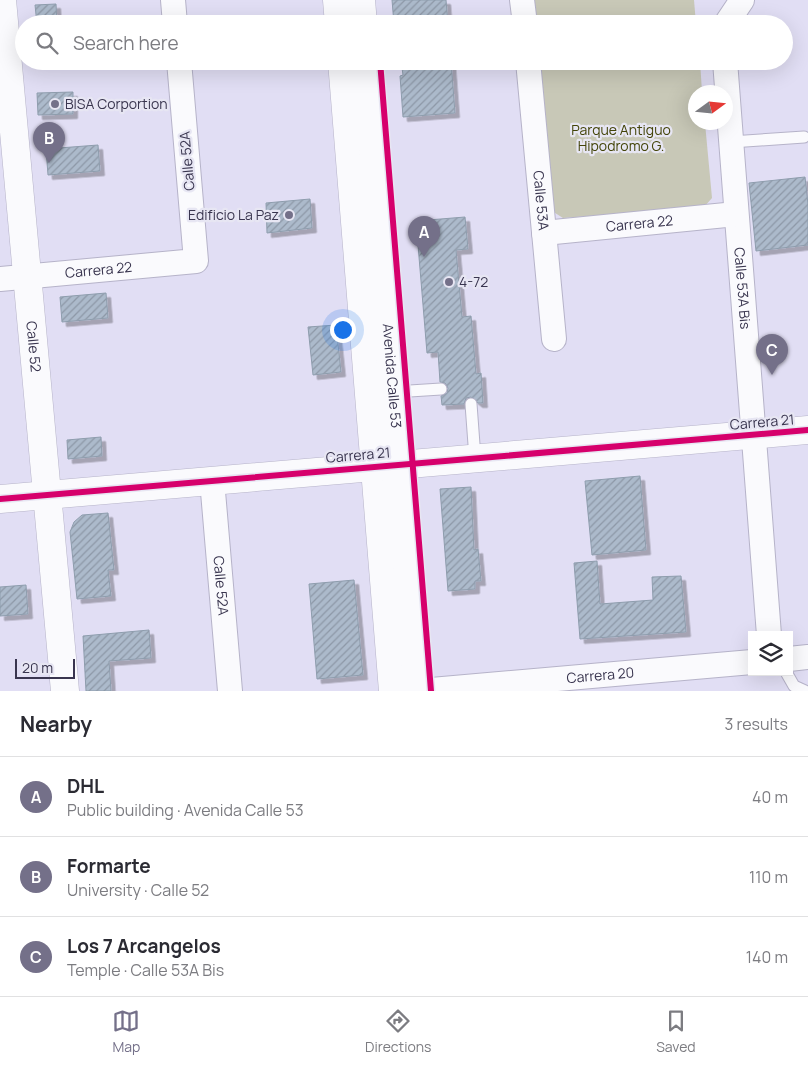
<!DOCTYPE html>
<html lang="en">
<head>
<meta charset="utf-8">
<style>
	body { margin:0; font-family:Manrope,sans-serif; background:#f7f7f7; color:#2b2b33 }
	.controls { position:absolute; right:15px; bottom:15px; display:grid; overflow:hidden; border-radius:0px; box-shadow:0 5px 20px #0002 }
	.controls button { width:45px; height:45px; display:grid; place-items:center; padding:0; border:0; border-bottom:1px solid #e1e1e2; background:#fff; color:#2b2b33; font:25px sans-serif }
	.compass { position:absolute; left:688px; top:85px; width:45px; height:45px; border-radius:50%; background:#fff; box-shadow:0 5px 20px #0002; rotate:75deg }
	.scale { position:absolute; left:15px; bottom:12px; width:60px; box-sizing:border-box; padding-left:5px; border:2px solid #39354f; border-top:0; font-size:14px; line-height:18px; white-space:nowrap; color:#39354f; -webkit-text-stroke:4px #e7e6f3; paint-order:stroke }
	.you { position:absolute; left:342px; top:329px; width:18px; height:18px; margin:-12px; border:4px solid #fff; border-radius:50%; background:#1a73e8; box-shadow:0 0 0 8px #1a73e833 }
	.badge { display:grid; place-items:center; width:32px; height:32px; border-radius:50%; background:#747089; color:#fff; font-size:16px; font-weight:700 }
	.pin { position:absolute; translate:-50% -41px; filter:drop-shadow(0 1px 2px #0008) }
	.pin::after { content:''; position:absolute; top:26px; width:18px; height:15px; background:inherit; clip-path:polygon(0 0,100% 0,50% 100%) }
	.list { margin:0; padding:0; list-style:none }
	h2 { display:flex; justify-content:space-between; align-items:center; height:65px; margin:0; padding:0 20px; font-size:21px }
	h2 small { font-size:16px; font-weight:400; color:#7c7c81 }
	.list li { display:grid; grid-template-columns:32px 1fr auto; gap:15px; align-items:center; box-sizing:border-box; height:80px; padding:0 20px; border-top:1px solid #e1e1e2 }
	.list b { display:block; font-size:19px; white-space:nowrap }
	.list p { margin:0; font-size:16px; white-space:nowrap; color:#7c7c81 }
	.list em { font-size:16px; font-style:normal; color:#7c7c81 }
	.icon { flex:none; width:28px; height:28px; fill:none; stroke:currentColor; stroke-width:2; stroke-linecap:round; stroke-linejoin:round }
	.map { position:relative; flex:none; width:808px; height:691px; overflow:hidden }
	.search { position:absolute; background:#fff; box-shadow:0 5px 20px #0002; left:15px; right:15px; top:15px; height:55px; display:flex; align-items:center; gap:12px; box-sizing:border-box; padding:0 18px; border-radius:28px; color:#7c7c81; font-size:19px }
	.sheet { height:305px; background:#fff }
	nav { display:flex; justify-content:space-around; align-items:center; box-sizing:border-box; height:70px; border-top:1px solid #e1e1e2; background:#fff; font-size:14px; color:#7c7c81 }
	nav a { display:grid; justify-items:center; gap:2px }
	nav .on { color:#747089 }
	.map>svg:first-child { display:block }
	.park { fill:#c8c8b7 }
	.building { fill:url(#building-hatch); stroke:#8e9dad; filter:url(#shadow) }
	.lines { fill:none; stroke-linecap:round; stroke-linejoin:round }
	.lane-casing { stroke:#b6b3c9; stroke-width:13 }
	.street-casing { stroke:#b6b3c9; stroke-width:26 }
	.secondary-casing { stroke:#b6b3c9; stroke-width:29 }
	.lane { stroke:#fafafd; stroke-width:11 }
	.street { stroke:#fafafd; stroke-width:24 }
	.secondary { stroke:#fafafd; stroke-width:28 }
	.cycleway-casing { stroke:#e7e6f3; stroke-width:9 }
	.cycleway { stroke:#d6006c; stroke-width:6 }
	.poi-dot { fill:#747089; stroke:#e7e6f3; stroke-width:2 }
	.labels { text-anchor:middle; stroke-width:4.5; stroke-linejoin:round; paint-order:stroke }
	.poi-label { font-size:14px; fill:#39354f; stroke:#e7e6f3; text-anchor:start }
	.park-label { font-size:14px; fill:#434408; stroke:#e7e6f3 }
	.street-label { font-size:14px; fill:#39354f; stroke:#e7e6f3 }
</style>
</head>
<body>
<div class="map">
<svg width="808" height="691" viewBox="0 0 808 691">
	<defs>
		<pattern id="building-hatch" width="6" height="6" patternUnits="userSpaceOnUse" patternTransform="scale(1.25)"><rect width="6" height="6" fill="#acbacb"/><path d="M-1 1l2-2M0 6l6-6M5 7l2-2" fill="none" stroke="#8d98a7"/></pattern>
		<filter id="shadow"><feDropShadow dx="4.5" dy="4.5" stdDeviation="0" flood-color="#0004"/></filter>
	</defs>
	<rect width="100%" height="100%" fill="#e1def4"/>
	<g class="park">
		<path d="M533,0H694L696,24H535Z"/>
		<path d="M538,61H700L702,92H696V122L705,123L712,198L704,207L563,218L552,211Z"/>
	</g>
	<g class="building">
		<path d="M392,0H446L448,24H394Z"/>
		<path d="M56,4L57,23L37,24L35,5Z"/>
		<path d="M401,61H451L455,113L403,117L400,76L403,75Z"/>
		<path d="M73,92V114L38,115L37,93Z"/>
		<path d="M98,145L100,171L48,175L46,149Z"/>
		<path d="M805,177L808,204V245L756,251L749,183Z"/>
		<path d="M310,199L312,228L267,233L266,203Z"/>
		<path d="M465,217L468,249L456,250L462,317L471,316L476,374L481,373L483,403H478L471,397L466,398L464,404L442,405L441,396L447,393L448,388L445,383L440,382L438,352L427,353L416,221Z"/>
		<path d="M106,293L108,318L62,322L60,297Z"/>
		<path d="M336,325L341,372L313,375L308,327Z"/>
		<path d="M101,437L102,456L68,459L67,440Z"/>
		<path d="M640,476L646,550L592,555L585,481Z"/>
		<path d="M471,487L474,550L478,549L481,581H475V589L448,591L440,489Z"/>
		<path d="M108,513L114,570H108L111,596L77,599L70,532L74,522L82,515Z"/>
		<path d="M597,561L600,604L653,600L652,577L681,576L686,632L580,639L574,563Z"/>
		<path d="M354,580L363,675L317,679L309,584Z"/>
		<path d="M26,585L28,614L0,616V587Z"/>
		<path d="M149,630L151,658L109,661L111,691H86L83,636Z"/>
	</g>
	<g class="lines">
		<g class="lane-casing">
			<g id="lane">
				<path d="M731,142L804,137"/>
				<path d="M394,392L441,389"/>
				<path d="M471,404L475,458"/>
				<path d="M786,672L794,686L805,691"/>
			</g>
		</g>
		<g class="street-casing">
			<g id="street">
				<path d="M173,0L175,24"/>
				<path d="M522,0L525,24"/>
				<path d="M726,24L742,0"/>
				<path id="s1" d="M528,61L554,339"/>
				<path id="s2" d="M725,61L769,635"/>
				<path id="s3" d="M544,233L736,214"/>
				<path id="s4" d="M0,279L196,261L179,61"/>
				<path id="s5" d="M212,480L230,691"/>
				<path d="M789,659L808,657"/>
				<path id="s6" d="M420,691L752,662"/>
			</g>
		</g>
		<g class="secondary-casing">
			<g id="secondary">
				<path id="s7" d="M2,0L65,691"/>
				<path d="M337,0L339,24"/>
				<path d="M361,0L363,24"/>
				<path d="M342,61L393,691"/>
				<path id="s8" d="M366,61L418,691"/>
				<path d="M0,499L808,430"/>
			</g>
		</g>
		<use href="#lane" class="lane"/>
		<use href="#street" class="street"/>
		<use href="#secondary" class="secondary"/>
		<g class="cycleway-casing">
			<g id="cycleway">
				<path d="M380,61L431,691"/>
				<path d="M0,499L808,430"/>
			</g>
		</g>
		<use href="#cycleway" class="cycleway"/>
	</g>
	<g class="poi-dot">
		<circle cx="55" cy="104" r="5"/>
		<circle cx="289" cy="215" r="5"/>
		<circle cx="449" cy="282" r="5"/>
	</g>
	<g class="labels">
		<g class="poi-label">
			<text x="65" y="109">BISA Corportion</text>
			<text x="279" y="220" text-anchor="end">Edificio La Paz</text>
			<text x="459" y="287">4-72</text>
		</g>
		<g class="park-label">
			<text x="621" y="135">Parque Antiguo<tspan x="621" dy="16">Hipodromo G.</tspan></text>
		</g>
		<g class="street-label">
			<text transform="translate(187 161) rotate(-95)" y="5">Calle 52A</text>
			<text dy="5" stroke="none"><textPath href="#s1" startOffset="140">Calle 53A</textPath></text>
			<text dy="5" stroke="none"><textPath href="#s3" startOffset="96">Carrera 22</textPath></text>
			<text dy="5" stroke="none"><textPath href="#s4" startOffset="99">Carrera 22</textPath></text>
			<text dy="5" stroke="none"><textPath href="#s2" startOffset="228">Calle 53A Bis</textPath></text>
			<text dy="5" stroke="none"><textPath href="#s7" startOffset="348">Calle 52</textPath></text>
			<text dy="5" stroke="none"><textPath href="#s8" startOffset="316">Avenida Calle 53</textPath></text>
			<text transform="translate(762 422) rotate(-5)" y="5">Carrera 21</text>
			<text transform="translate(358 455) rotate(-5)" y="5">Carrera 21</text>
			<text dy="5" stroke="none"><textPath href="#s5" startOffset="106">Calle 52A</textPath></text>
			<text dy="5" stroke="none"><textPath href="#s6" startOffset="181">Carrera 20</textPath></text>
		</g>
	</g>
</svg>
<div class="controls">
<button><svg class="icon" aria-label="layers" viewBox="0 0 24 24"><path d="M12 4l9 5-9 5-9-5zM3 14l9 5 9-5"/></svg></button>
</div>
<svg class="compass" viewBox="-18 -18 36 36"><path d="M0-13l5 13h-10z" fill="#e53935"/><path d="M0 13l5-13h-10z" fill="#7c7c81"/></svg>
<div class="scale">20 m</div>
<div class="you"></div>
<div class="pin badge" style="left:424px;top:257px">A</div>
<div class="pin badge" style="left:49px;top:163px">B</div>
<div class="pin badge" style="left:772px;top:375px">C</div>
<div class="search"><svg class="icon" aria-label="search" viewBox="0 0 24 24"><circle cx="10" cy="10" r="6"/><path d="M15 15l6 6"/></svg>Search here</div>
</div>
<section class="sheet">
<h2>Nearby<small>3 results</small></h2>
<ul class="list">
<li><span class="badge">A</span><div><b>DHL</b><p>Public building · Avenida Calle 53</p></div><em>40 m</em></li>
<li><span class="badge">B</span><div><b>Formarte</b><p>University · Calle 52</p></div><em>110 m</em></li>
<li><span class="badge">C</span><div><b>Los 7 Arcangelos</b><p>Temple · Calle 53A Bis</p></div><em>140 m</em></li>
</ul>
</section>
<nav>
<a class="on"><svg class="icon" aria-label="map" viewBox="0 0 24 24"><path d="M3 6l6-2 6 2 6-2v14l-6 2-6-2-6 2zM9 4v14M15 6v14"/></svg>Map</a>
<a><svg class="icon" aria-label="directions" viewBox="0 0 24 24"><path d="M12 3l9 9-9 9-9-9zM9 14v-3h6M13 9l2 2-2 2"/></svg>Directions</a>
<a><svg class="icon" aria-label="saved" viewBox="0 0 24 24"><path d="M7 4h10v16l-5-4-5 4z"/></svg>Saved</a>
</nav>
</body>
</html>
